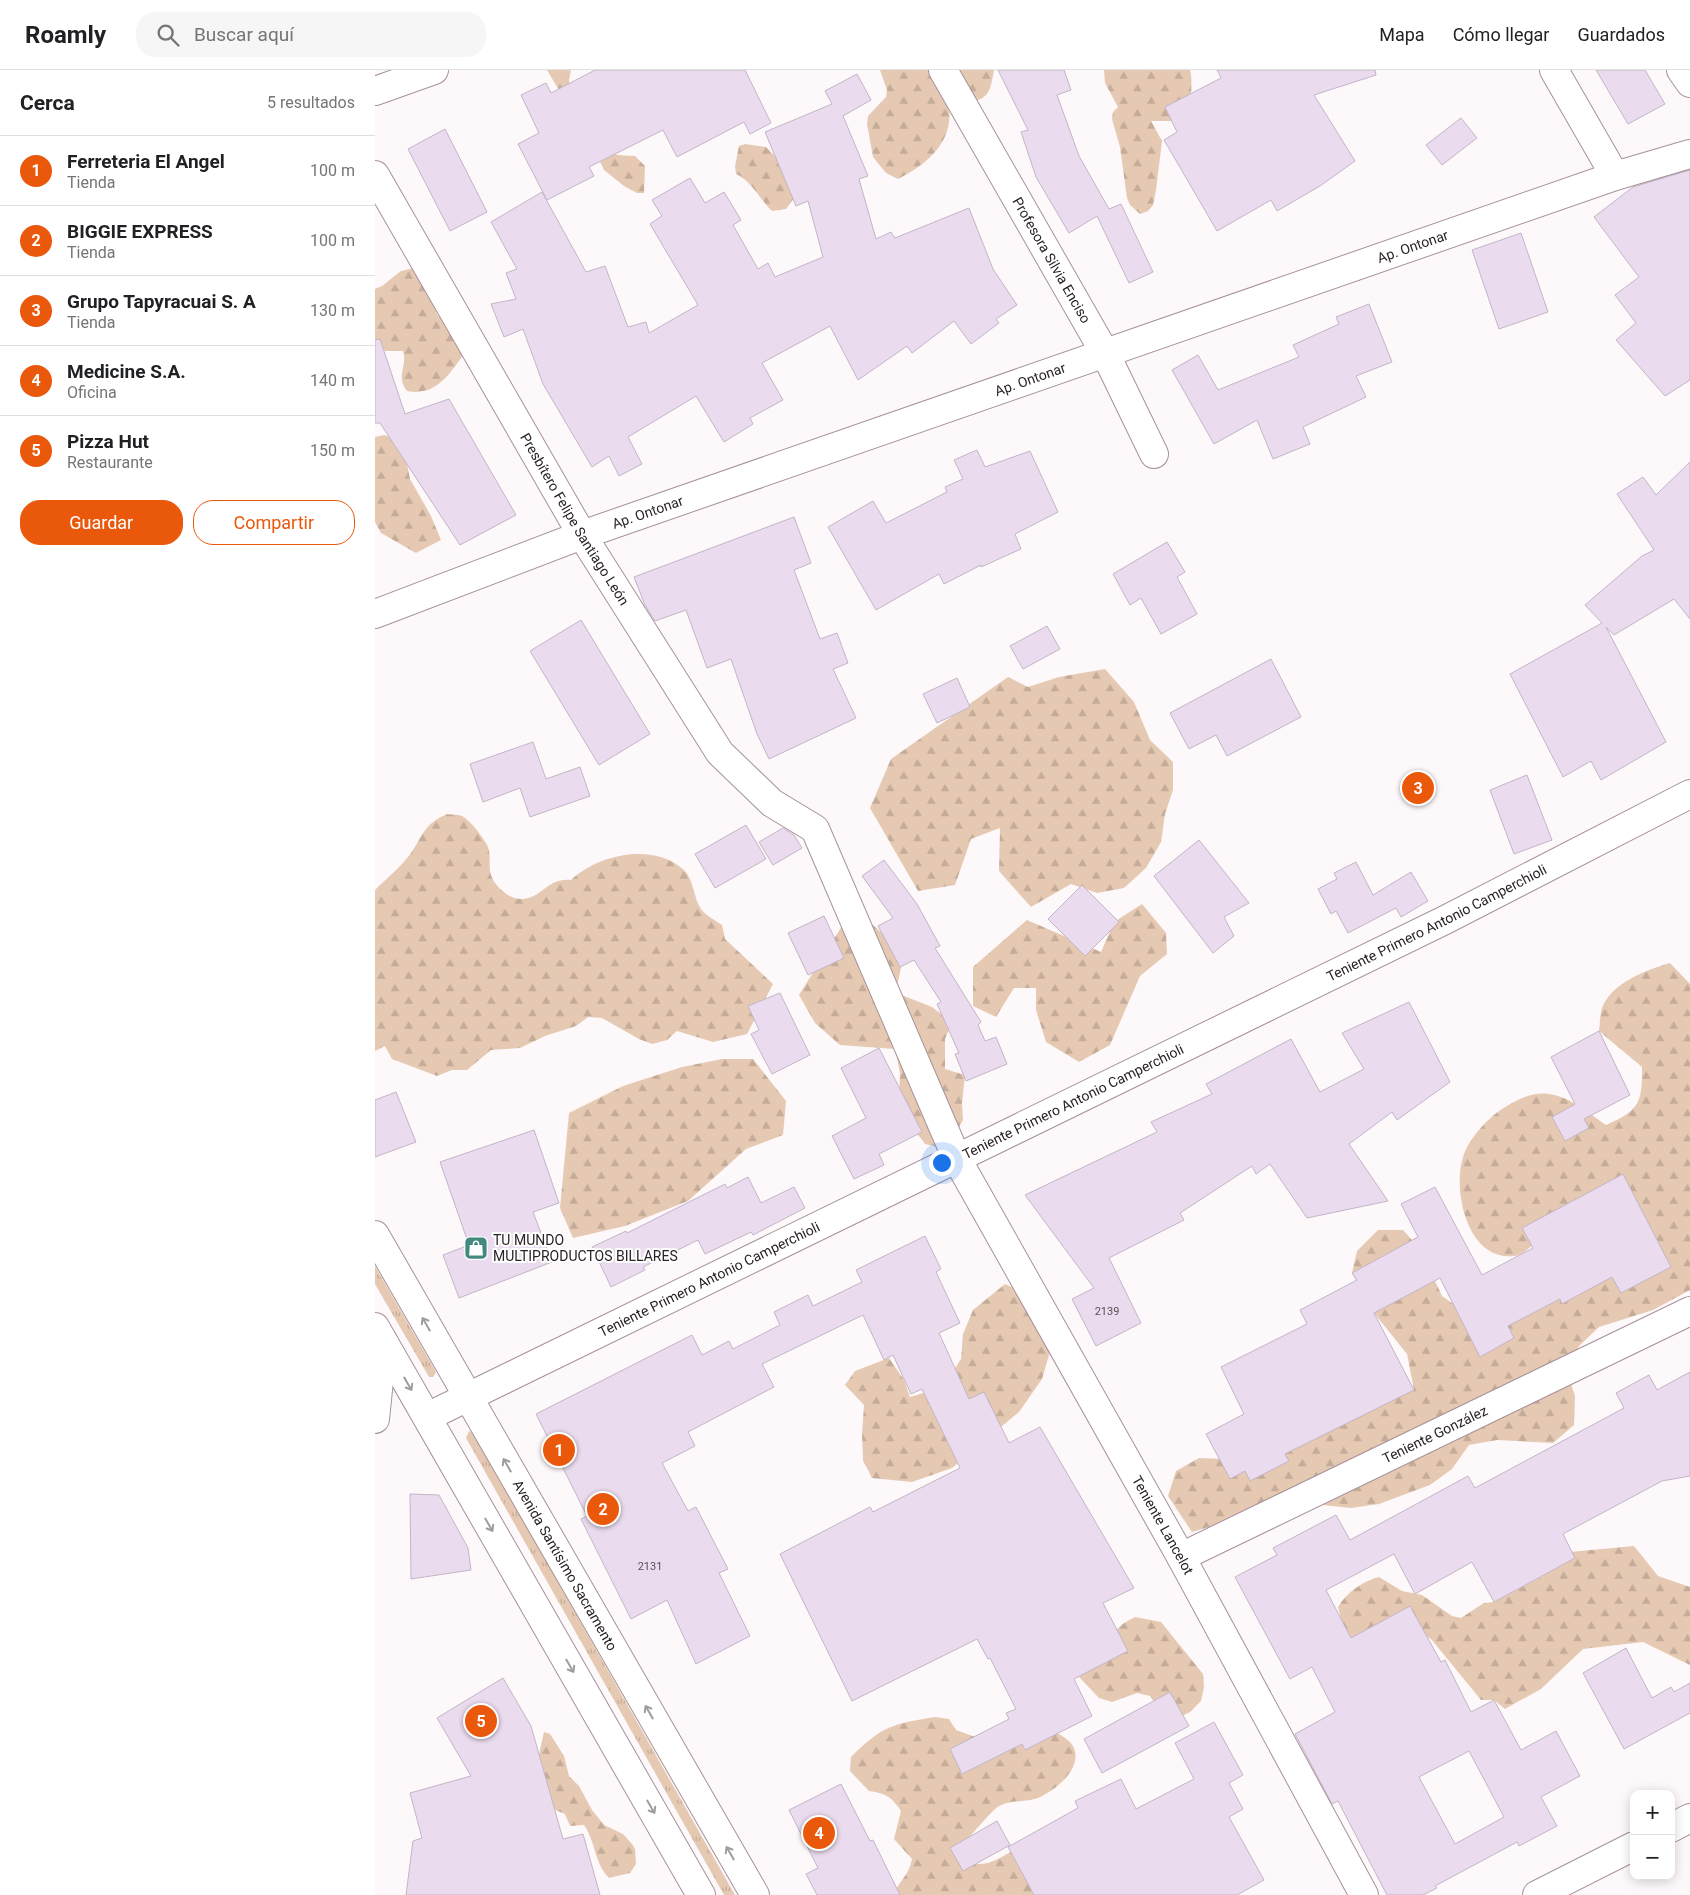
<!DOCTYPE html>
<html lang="es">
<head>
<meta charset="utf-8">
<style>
	body { margin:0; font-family:Roboto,sans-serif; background:#f6f6f6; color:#202124 }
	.controls { position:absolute; right:15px; bottom:15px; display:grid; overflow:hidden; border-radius:10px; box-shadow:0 2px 12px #0003 }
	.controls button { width:45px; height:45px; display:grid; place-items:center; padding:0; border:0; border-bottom:1px solid #e0e0e0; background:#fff; color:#202124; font:25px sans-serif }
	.you { position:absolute; left:566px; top:1092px; width:18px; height:18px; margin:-12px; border:4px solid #fff; border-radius:50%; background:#1a73e8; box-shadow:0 0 0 8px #1a73e833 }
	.badge { display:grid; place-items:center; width:32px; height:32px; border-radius:50%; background:#ea580c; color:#fff; font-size:16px; font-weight:700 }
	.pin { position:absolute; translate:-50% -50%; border:2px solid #fff; box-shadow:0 1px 5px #0006 }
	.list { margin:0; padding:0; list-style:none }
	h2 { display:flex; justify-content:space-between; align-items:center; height:65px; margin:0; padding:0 20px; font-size:21px }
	h2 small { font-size:16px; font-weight:400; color:#757577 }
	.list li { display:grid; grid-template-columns:32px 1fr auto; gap:15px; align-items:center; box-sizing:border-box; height:70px; padding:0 20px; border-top:1px solid #e0e0e0 }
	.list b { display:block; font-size:19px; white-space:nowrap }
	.list p { margin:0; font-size:16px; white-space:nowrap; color:#757577 }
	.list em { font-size:16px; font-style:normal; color:#757577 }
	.actions { display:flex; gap:10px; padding:15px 20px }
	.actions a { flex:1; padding:11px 0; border:1px solid #ea580c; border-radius:20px; text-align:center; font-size:18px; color:#ea580c }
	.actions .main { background:#ea580c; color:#fff }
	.icon { flex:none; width:28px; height:28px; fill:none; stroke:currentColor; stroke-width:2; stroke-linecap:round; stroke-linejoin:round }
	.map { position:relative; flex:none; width:1315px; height:1825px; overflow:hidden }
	header { display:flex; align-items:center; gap:30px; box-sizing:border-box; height:70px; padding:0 25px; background:#fff; border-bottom:1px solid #e0e0e0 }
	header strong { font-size:24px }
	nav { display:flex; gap:28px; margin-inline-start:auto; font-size:18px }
	.search { width:350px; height:45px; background:#f6f6f6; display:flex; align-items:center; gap:12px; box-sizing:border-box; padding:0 18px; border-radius:20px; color:#757577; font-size:19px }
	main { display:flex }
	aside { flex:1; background:#fff }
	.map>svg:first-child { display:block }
	.grass { fill:url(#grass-tufts) }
	.forest { fill:url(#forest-firs) }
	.building { fill:#eadcee; stroke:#c2b5c6; fill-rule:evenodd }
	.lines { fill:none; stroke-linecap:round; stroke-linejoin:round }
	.minor-casing { stroke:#a7929a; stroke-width:30 }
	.tertiary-casing { stroke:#a7929a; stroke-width:30 }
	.primary-casing { stroke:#a7929a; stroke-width:30 }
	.minor { stroke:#fff; stroke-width:28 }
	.tertiary { stroke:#fff; stroke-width:28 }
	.primary { stroke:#fff; stroke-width:28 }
	.oneway { stroke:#9f9c9d }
	.labels { text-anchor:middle; stroke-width:4; stroke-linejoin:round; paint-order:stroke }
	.number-label { font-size:11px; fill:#5a5057 }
	.street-label { font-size:14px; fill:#2a2225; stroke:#fff }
	.poi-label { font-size:14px; fill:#2a2225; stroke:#fff; text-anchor:start }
</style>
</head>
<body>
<header>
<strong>Roamly</strong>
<div class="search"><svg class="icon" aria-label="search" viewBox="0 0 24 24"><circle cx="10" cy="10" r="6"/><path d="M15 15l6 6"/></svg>Buscar aquí</div>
<nav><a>Mapa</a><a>Cómo llegar</a><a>Guardados</a></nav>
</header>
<main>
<aside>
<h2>Cerca<small>5 resultados</small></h2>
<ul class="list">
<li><span class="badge">1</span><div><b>Ferreteria El Angel</b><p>Tienda</p></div><em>100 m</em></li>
<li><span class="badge">2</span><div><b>BIGGIE EXPRESS</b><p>Tienda</p></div><em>100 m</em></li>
<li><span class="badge">3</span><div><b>Grupo Tapyracuai S. A</b><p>Tienda</p></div><em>130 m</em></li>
<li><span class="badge">4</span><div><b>Medicine S.A.</b><p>Oficina</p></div><em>140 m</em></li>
<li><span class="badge">5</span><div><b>Pizza Hut</b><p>Restaurante</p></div><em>150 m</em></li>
</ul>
<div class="actions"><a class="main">Guardar</a><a>Compartir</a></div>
</aside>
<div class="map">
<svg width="1315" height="1825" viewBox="0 0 1315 1825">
	<defs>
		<pattern id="grass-tufts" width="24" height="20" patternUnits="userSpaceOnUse" patternTransform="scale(1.25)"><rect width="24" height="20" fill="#e6c9b2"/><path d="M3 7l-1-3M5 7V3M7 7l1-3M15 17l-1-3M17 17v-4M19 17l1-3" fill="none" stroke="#c5ac99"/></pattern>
		<pattern id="forest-firs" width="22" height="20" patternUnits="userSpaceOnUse" patternTransform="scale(1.25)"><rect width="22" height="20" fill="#e6c9b2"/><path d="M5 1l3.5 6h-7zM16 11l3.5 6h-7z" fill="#c5ac99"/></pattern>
	</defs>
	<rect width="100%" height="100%" fill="#fdf8fa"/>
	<g class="grass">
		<path d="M0,1196L61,1302L58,1307H54L0,1214Z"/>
		<path d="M94,1361L99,1364L360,1825H349L91,1368Z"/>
	</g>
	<g class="forest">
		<path d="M172,0H196L194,10L195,17L242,85L260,86L270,96L269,123H262L249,116L229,100L220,81Z"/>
		<path d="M505,0H553C594,45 572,85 523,109L511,103L498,87L492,54L493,46L511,27L512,20Z"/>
		<path d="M568,0H619C615,23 614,30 589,33Z"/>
		<path d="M729,0H815C818,10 815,21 817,32L799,51H776L787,71L781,120L778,135L773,141L765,144L755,135L752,128L745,77L737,49L738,42L743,37L730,13Z"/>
		<path d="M370,74L391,77L401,87L419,128L411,139L397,141C385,130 377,111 361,104L360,96L364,76Z"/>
		<path d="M39,198L63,217C61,229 56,239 66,249L73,248L92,280C76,301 63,327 32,321C20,305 33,296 28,281H10L0,270V219L7,216L26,201Z"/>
		<path d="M9,365L16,367L30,383L35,409L56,446L66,470L41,483L6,463L0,452V367Z"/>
		<path d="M730,599L759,632L775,670L798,692V720L790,744L786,772L771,798L749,818L722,823L696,814L656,837L624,801L625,758L596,769L580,815L543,821L495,738L516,689L633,607L653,617L684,607Z"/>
		<path d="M72,744C76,745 83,744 87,746C96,751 107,766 112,775C116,782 114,793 115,801C117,815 134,830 148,829C167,828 172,808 196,810C223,784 279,772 309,800C319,810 318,827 326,839C331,846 340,850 347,855L350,869L398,914L372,964L338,972L302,961L292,970L277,974L264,969L227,948L213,947L201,956L170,966L145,978L116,980L92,1000H77L62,1006L17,989L10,976L0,981V820C12,808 26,797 36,783C49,764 49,754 72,744Z"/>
		<path d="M767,834L791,863L792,884L765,906L735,975L704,992L671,972L661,940V918H639L621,947L598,936V897L652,850L726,882L739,852Z"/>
		<path d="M472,848L498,855L529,884L522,916L524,924L557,937L577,952L570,969V999L590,1005L587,1033L588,1050L571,1079L550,1074L530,1047L524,1030L525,1003L520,979L465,975L440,953L424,925Z"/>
		<path d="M1295,893L1315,914V1220L1278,1240L1224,1257L1204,1276L1192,1302L1200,1326L1199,1355L1178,1373L1122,1370L1094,1375L1077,1399L1055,1415L1004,1434L976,1438L919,1432L817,1462L793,1426L801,1401L824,1388L880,1390L1039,1320L1032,1284L999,1243L977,1203L982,1181L1003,1160H1028L1045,1179L1067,1226L1091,1243L1144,1247L1165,1170C1158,1174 1148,1185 1140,1186C1093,1192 1077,1122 1088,1087C1094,1068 1114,1046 1132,1036C1145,1028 1158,1022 1174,1024C1196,1027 1213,1043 1231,1055C1265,1040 1267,1033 1267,997L1224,961C1225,954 1225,944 1227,938C1237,912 1272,900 1295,893Z"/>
		<path d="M347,989H378L411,1031L408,1065L371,1079L313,1131L250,1156L198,1168L185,1138L194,1043L248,1016L307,997Z"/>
		<path d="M630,1214L654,1225L676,1278L667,1309L644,1342L577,1398L537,1412L497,1408L488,1390L487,1364L489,1335L470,1315L480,1301L514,1288L529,1310L535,1327L568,1317L586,1289L588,1264L598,1240Z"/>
		<path d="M1139,1466L1195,1482L1259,1476L1283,1506L1315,1517V1595L1268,1572L1208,1579L1166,1619L1130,1639L1119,1630H1106L1056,1569L1045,1563L980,1574L967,1553L963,1537C973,1521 987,1512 1004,1507L1027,1521L1047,1525L1077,1546L1086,1548L1109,1533L1119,1532L1168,1506Z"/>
		<path d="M760,1547L786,1552L828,1604L829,1617L826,1631L815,1642L803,1648L783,1636L775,1626L762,1623L737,1632L724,1628L705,1608L700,1596L749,1553Z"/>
		<path d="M560,1647L574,1649L581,1660L625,1676L679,1661C685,1665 696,1670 699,1678C707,1700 681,1719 665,1727C653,1733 637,1729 624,1736C618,1739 592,1770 585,1778L589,1791C610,1799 621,1790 639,1780L659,1825H521L519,1823C526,1809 534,1805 537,1789L519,1769L526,1741C517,1727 510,1723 494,1721L475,1701L476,1687C507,1656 517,1654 560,1647Z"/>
		<path d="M169,1662L175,1664L189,1686L194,1706L204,1716L217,1740L229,1755L248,1764L257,1774L260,1779L261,1794L255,1803L234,1808C219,1793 221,1772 209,1755L195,1756L190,1744L178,1739L162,1694Z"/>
	</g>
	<g class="building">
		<path d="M220,0H370L396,53L375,64L369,52L302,87L288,60L214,97L219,106L172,130L143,74L164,63L146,25L171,13L176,23Z"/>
		<path d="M623,0H689L696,20L682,25L704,86L734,139L746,134L778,202L754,213L722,146L694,163L661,107L646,62L653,60Z"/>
		<path d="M842,0H1000L1001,5L939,25L980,91L945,116L902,141L896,130L842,161L789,70L802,62L790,37L846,8Z"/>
		<path d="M1221,0H1270L1290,34L1253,54Z"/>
		<path d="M482,4L496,30L468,46L493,106L484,109L501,169L516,162L520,168L594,138L618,199L642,235L621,249L624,253L596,274L579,251L537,283L532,276L483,310L455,256L387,293L408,330L375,348L378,354L349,372L321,326L253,367L267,394L244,406L234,386L217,397L168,314L148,259L129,267L116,234L141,229L131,203L142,199L116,152L167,122L211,202L230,196L253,257L271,252L274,263L323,235L275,154L287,146L277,130L315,108L330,133L349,122L366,150L358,155L383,199L393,193L400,207L448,187L433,131L421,136L390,62L457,34L450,21Z"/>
		<path d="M1086,48L1102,68L1067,95L1051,75Z"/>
		<path d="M70,59L112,142L75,161L33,79Z"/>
		<path d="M1315,100V310L1290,326L1241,270L1261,253L1240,225L1264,207L1219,147L1258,117Z"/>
		<path d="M1146,163L1173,242L1124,259L1097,180Z"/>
		<path d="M994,234L1017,292L981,306L991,327L928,357L935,374L898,389L882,350L839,374L797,300L823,285L843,320L924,287L918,275L964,254L961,247Z"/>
		<path d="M5,269L30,344L74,329L141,445L85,475L5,353H0V270Z"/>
		<path d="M602,380L610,397L655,381L683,442L640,464L646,479L606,497V495L569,514L564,504L501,540L453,457L498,431L511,453L572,422L570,417L588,409L579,390Z"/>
		<path d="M1315,392V549L1299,529L1239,565L1231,557L1291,672L1226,710L1216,691L1188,707L1135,604L1227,553L1210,535L1267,486L1279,480L1242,424L1268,407L1281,425Z"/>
		<path d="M419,447L436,493L419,500L445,569L462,563L473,593L458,599L481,648L394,689L382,664L356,589L332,598L311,540L280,551L270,535L259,507Z"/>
		<path d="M792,472L810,502L802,507L822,544L786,564L766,528L755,535L738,504Z"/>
		<path d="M206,550L275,664L224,695L155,581Z"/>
		<path d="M672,556L685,579L648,599L635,576Z"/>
		<path d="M896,589L926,647L852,686L841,665L814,679L795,643Z"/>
		<path d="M582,608L595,637L562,653L548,624Z"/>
		<path d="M158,672L171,709L205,697L215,726L155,747L145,718L108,732L95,694Z"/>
		<path d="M1152,705L1177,770L1139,784L1115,720Z"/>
		<path d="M371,755L391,789L340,818L320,784Z"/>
		<path d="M408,758L419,765L427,778L398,795L384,772Z"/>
		<path d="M824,770L874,833L849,847L859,866L838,883L779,806Z"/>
		<path d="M509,790L542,834L565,876L560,878L606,952L603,955L610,971L621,967L632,994L591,1011L580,984L584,983L562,934L566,932L539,890L525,897L503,856L518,848L487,806Z"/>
		<path d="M981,792L998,825L1036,802L1053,831L1026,847L1021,838L973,863L961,841L956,844L943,819L962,809L959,803Z"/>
		<path d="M707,815L744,852L710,886L673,849Z"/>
		<path d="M449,846L469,888L433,905L413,863Z"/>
		<path d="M405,923L435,985L397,1004L376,964L384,960L373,936Z"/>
		<path d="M1034,932L1075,1012L1022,1050L1017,1042L974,1074L1013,1131L932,1148L895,1094L881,1104L877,1096L805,1143L809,1150L734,1188L766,1253L721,1276L697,1229L719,1218L650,1125L782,1062L776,1052L837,1024L831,1014L916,969L945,1022L989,999L967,963Z"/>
		<path d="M1224,961L1255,1025L1209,1049L1214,1058L1190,1071L1177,1047L1200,1034L1176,987Z"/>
		<path d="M504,978L547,1062L504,1084L509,1095L479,1109L457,1066L491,1048L466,998Z"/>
		<path d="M21,1022L41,1072L0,1087V1030Z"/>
		<path d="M159,1060L184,1133L158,1142L177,1192L84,1228L68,1185L94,1175L65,1092Z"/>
		<path d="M1248,1104L1296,1197L1246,1223L1237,1207L1187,1234L1185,1229L1133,1256L1139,1268L1105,1287L1065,1208L999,1243L1039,1320L910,1384L914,1391L875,1411L870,1401L855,1409L831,1364L869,1344L846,1297L932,1254L925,1240L982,1210L977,1203L1043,1167L1026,1134L1060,1117L1107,1205L1158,1178L1147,1158Z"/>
		<path d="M373,1107L386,1133L419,1117L430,1138L378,1165L376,1162L330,1184L323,1170L268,1197L270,1200L236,1217L217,1177L251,1161L252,1163L350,1114L352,1118Z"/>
		<path d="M550,1166L566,1199L561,1202L585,1253L564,1263L594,1329L609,1322L634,1373L665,1357L759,1518L728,1533L753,1581L699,1609L717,1646L650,1680L647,1674L587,1704L575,1679L634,1649L631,1643L641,1639L615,1588L613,1589L602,1569L477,1631L405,1484L495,1437L498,1442L585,1398L547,1319L536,1324L518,1285L509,1290L488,1245L387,1294L399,1317L313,1362L320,1376L287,1393L313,1441L321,1437L353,1499L344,1503L375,1566L321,1594L292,1530L256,1549L206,1449L212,1446L161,1344L317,1265L327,1285L354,1271L358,1279L405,1255L399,1242L433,1225L438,1236L487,1212L481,1200Z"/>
		<path d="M1315,1302V1406L1287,1411L1188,1464L1200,1488L1119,1532L1097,1492L1040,1524L1019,1484L951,1520L976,1568L1035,1536L1066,1592L1070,1590L1096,1642L1119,1630L1146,1680L1181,1661L1205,1706L1166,1727L1182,1756L1144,1776L1142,1772L1060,1816L1062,1818L1048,1825H1012L963,1731L957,1734L920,1664L960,1642L937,1597L915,1609L860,1507L902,1485L898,1478L961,1445L975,1470L1093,1406L1100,1418L1249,1338L1241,1323L1274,1305L1282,1320ZM1094,1681L1129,1747L1080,1774L1044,1707Z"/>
		<path d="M35,1424L64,1425L93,1478L96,1500L36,1509Z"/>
		<path d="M1251,1578L1277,1628L1296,1617L1299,1622L1315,1613V1643L1249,1679L1208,1603Z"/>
		<path d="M128,1608L156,1656L188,1769L208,1764L225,1825H31L38,1771L47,1768L35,1723L96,1706L62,1648Z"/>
		<path d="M795,1622L814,1656L727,1703L709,1669Z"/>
		<path d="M839,1652L868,1705L854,1713L868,1739L854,1747L889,1810L862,1825H659L633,1777L703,1738L700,1731L746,1709L761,1739L819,1709L800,1673Z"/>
		<path d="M466,1714L495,1771L498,1770L525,1825H442L431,1804L443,1798L414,1740Z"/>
		<path d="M622,1751L635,1775L588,1801L575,1778Z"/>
	</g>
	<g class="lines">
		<g class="minor-casing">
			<g id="minor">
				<path id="s1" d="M568,0L731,285L779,384"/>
				<path d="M1179,0L1240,106"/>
				<path d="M1306,0L1315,13"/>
				<path d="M0,21L59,0"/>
				<path id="s2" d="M0,105L207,465L345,683L397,733L440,759L582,1089L806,1487L989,1825"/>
				<path id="s3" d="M0,544L207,465L1240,106L1315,84"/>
				<path id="s4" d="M52,1347L1070,850L1315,724"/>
				<path id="s5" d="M806,1487L1315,1241"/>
				<path d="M1296,1758L1315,1748"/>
				<path d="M1162,1825L1259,1776"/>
			</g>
		</g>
		<g class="tertiary-casing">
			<path id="tertiary" d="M0,1349L8,1271"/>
		</g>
		<g class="primary-casing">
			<g id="primary">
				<path id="s6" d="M0,1165L380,1825"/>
				<path d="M0,1257L326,1825"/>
			</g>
		</g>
		<use href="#minor" class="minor"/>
		<use href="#tertiary" class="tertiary"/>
		<use href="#primary" class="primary"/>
	</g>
	<defs><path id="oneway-shaft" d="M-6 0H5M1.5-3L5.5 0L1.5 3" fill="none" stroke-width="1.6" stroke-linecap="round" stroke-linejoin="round" transform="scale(1.25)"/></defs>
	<g class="oneway">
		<use href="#oneway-shaft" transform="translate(51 1254) rotate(-120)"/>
		<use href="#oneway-shaft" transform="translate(33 1314) rotate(60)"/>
		<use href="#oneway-shaft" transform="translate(132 1395) rotate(-120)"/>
		<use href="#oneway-shaft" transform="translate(114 1455) rotate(60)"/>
		<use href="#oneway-shaft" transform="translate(195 1596) rotate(60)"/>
		<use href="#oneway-shaft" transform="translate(274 1642) rotate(-120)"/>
		<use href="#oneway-shaft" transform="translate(276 1737) rotate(60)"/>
		<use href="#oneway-shaft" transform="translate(355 1783) rotate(-120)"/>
	</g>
	<defs>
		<g id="shop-square" transform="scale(1.25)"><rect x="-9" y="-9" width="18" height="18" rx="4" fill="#44897f" stroke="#fff"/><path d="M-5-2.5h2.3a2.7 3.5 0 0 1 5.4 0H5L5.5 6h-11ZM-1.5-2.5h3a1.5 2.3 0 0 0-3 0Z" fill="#fff"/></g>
	</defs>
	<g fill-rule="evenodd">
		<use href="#shop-square" x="101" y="1178"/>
	</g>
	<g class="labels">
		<g class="number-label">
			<text x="732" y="1245">2139</text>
			<text x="275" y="1500">2131</text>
		</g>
		<g class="street-label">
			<text dy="5" stroke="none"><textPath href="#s3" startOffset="1101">Ap. Ontonar</textPath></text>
			<text dy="5" stroke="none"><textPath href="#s1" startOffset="219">Profesora Silvia Enciso</textPath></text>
			<text dy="5" stroke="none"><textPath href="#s3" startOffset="696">Ap. Ontonar</textPath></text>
			<text dy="5" stroke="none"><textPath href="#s3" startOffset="291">Ap. Ontonar</textPath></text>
			<text dy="5" stroke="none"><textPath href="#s2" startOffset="398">Presbítero Felipe Santiago León</textPath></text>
			<text dy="5" stroke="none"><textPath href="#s4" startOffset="1124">Teniente Primero Antonio Camperchioli</textPath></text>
			<text dy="5" stroke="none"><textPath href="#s4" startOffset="719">Teniente Primero Antonio Camperchioli</textPath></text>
			<text dy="5" stroke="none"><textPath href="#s4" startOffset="314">Teniente Primero Antonio Camperchioli</textPath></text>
			<text dy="5" stroke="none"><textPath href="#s5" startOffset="282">Teniente González</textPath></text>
			<text dy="5" stroke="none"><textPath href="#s2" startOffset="1575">Teniente Lancelot</textPath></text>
			<text dy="5" stroke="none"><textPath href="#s6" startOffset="381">Avenida Santísimo Sacramento</textPath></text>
		</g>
		<g class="poi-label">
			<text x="118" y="1175">TU MUNDO<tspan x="118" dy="16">MULTIPRODUCTOS BILLARES</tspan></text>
		</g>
	</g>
</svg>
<div class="controls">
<button>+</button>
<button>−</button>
</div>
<div class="you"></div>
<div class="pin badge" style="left:184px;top:1380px">1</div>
<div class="pin badge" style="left:228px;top:1439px">2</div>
<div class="pin badge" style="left:1043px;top:718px">3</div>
<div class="pin badge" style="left:444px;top:1763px">4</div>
<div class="pin badge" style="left:106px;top:1651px">5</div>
</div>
</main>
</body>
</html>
